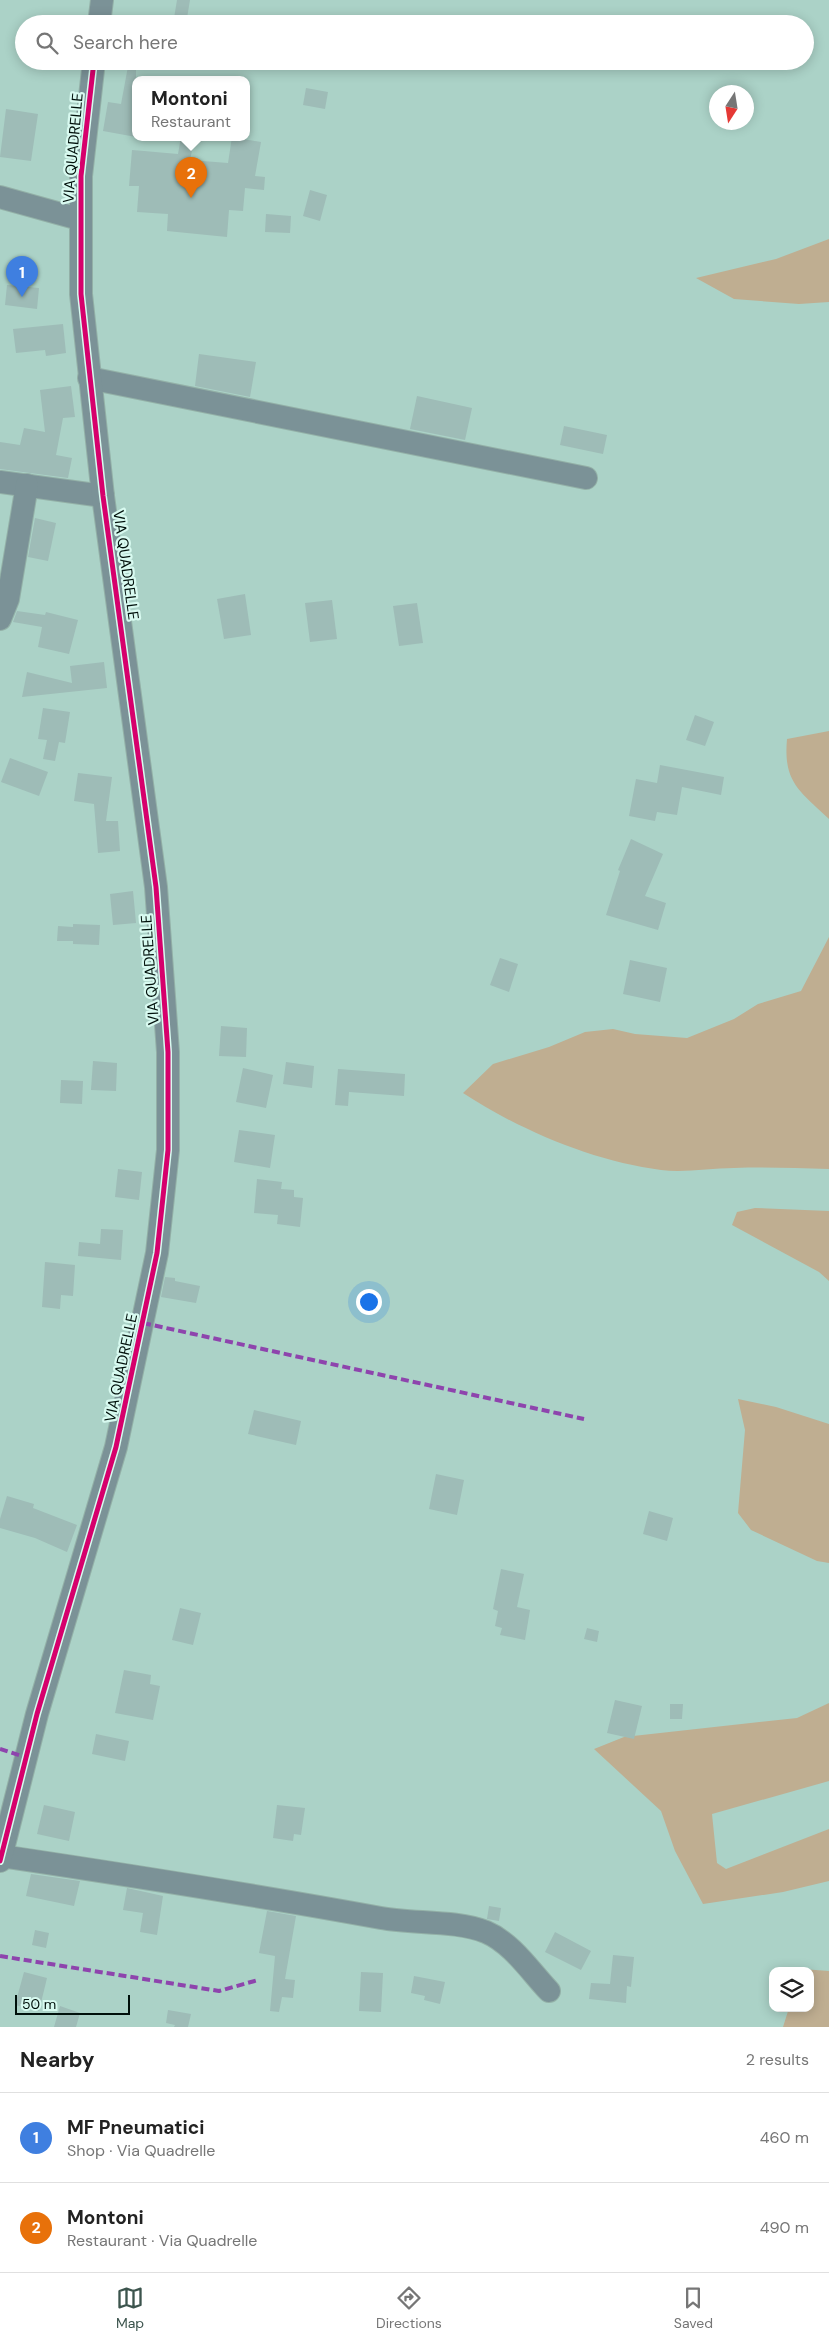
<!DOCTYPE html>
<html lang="en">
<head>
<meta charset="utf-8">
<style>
	body { margin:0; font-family:"DM Sans",sans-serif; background:#f2f2f2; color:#222 }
	.controls { position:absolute; right:15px; bottom:15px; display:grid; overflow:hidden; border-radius:10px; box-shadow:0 2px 12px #0003 }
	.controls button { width:45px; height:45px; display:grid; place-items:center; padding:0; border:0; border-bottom:1px solid #e0e0e0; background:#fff; color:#222; font:25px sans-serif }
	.compass { position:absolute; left:709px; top:85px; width:45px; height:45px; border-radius:50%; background:#fff; box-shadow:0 2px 12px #0003; rotate:192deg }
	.scale { position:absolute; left:15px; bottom:12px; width:115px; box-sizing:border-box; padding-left:5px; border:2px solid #00100b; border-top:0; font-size:14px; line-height:18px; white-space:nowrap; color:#00100b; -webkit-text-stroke:4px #d8faf0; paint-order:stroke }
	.you { position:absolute; left:368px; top:1301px; width:18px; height:18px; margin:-12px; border:4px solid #fff; border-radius:50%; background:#1a73e8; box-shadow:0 0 0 8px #1a73e833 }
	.badge { display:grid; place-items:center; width:32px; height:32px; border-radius:50%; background:#3c544d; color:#fff; font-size:16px; font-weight:700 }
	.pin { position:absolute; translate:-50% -41px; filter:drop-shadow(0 1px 2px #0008) }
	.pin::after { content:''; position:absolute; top:26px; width:18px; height:15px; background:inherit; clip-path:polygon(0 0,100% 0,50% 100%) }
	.popup { position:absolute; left:132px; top:76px; width:118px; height:65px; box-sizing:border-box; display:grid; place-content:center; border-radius:10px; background:#fff; filter:drop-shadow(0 1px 4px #0005); font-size:16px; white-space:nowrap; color:#767676 }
	.popup b { font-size:19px; color:#222 }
	.popup::after { content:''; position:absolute; left:50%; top:100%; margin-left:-10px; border:10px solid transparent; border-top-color:#fff }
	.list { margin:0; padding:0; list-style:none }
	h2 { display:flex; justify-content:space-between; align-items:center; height:65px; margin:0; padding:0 20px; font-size:21px }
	h2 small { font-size:16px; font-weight:400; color:#767676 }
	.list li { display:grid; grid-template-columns:32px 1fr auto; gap:15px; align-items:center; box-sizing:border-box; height:90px; padding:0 20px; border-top:1px solid #e0e0e0 }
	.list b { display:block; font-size:19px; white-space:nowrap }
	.list p { margin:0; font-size:16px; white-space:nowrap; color:#767676 }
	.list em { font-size:16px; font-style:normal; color:#767676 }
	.icon { flex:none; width:28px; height:28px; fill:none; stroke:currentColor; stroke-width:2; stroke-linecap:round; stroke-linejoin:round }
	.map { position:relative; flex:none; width:829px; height:2027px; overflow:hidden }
	.search { position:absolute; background:#fff; box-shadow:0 2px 12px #0003; left:15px; right:15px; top:15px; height:55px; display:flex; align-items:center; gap:12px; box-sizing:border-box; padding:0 18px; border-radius:28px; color:#767676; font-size:19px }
	.sheet { height:245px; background:#fff }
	nav { display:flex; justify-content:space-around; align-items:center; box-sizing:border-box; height:70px; border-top:1px solid #e0e0e0; background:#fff; font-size:14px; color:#767676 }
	nav a { display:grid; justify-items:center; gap:2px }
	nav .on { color:#3c544d }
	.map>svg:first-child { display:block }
	.forest { fill:#bfae91 }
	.building { fill:#9ebcb7 }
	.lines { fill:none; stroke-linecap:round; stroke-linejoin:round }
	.minor-casing { stroke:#93b0a7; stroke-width:24 }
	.minor { stroke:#7b9297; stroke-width:22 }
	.quiet { stroke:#8e44ad; stroke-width:4; stroke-dasharray:8 4; stroke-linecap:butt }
	.cycleway-casing { stroke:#d8faf0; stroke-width:8 }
	.cycleway { stroke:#d6006c; stroke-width:5 }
	.labels { text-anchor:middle; stroke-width:4.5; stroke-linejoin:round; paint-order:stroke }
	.street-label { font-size:15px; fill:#00100b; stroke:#d8faf0 }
</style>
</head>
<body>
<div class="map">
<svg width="829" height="2027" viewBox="0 0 829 2027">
	<rect width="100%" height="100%" fill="#abd2c7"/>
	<g class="forest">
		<path d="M829,239V302L799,304L734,299L696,278L776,259Z"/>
		<path d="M829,731V819C800,791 783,783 787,739Z"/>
		<path d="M829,937V1169C797,1168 765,1167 734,1168C710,1168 684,1173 661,1170C595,1162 519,1130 463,1093L493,1064L549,1047L585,1032L613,1029L635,1034L687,1038L734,1019L758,1004L801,991Z"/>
		<path d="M755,1208L829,1211V1281L819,1272L732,1225L737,1212Z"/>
		<path d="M738,1399L776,1407L829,1424V1563L817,1561L751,1530L738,1513L745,1430Z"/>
		<path d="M829,1703V1781L712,1814L717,1863L726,1869L829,1829V1881L783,1892L703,1904L675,1851L661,1811L594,1749L624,1737L797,1718Z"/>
		<path d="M802,1969L829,1971V2027H783L789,2008H810V1971H802Z"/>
	</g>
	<g class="building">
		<path d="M177,0H190L186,24H173Z"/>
		<path d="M129,61H136V137L103,131L108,102L121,104Z"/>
		<path d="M306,88L328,92L325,109L303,105Z"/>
		<path d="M6,109L38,114L31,161L0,157Z"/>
		<path d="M181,137H195L190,160L228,163L232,137L261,142L255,176L265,177L264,190L245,188L243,211L229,210L227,237L167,231L168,214L137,212L139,186H129L132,150L178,154Z"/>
		<path d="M310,190L327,195L320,221L303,216Z"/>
		<path d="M266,214L291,216L290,233L265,232Z"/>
		<path d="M7,285L39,288L37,309L5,305Z"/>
		<path d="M63,324L66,353L46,356L45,350L16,353L13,329Z"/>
		<path d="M199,354L256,362L250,397L195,386Z"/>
		<path d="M71,386L75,417L63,418L56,455L72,458L68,478L0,469V442L20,445L24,428L45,432L40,390Z"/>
		<path d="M417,396L472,408L465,440L410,429Z"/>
		<path d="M564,426L607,435L603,454L560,445Z"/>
		<path d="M35,518L56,523L48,561L28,557Z"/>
		<path d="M245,594L251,635L224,639L217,599Z"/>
		<path d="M332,600L337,639L310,642L305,603Z"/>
		<path d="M417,603L423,643L399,646L393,606Z"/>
		<path d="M17,611L45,615L46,612L78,620L69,654L38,647L42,627L13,622Z"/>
		<path d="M104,662L107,688L22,697L27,672L72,683L70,666Z"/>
		<path d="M43,708L70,712L65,743L59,742L55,761L43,759L47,740L38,739Z"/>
		<path d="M695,715L714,722L705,746L686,740Z"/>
		<path d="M10,758L48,772L39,796L1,782Z"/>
		<path d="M660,765L724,777L721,795L682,787L677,815L657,812L655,821L629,816L636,779L657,783Z"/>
		<path d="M78,773L112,777L106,821H118L120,851L98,853L94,804L74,801Z"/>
		<path d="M631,839L663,854L645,896L666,903L658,930L606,915L620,871L618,870Z"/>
		<path d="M133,891L136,923L113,925L110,894Z"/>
		<path d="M73,924L100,925L99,945L73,944V941H57L58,926L73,927Z"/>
		<path d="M500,958L518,964L509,992L490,985Z"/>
		<path d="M630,960L667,968L660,1002L623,994Z"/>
		<path d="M221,1026L247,1028L246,1057L219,1056Z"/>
		<path d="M93,1061L117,1063L116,1091L91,1090Z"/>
		<path d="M286,1062L314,1066L312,1088L283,1084Z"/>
		<path d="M243,1068L273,1075L266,1108L236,1102Z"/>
		<path d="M338,1069L405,1074L404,1096L349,1092L348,1106L335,1105Z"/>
		<path d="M61,1080L83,1081L82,1104L60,1103Z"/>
		<path d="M239,1130L275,1135L270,1168L234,1162Z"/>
		<path d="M118,1169L142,1172L139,1200L115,1197Z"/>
		<path d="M257,1179L282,1182L281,1189L294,1190V1197L303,1198L300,1227L277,1224L278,1215L254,1213Z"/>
		<path d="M101,1229L123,1230L121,1260L78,1256L79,1242L100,1244Z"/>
		<path d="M45,1262L75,1265L73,1296L61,1295L60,1309L42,1307Z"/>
		<path d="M165,1277L175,1278V1281L200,1286L196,1303L161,1297Z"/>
		<path d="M254,1410L301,1421L296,1445L248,1434Z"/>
		<path d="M436,1474L464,1480L457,1515L429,1509Z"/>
		<path d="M7,1496L34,1504L33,1508L77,1525L67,1552L35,1538L0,1528V1519Z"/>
		<path d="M649,1511L673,1518L667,1541L643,1534Z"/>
		<path d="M501,1569L524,1574L517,1607L530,1610L525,1640L500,1635L502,1628L495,1626L498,1611L493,1609Z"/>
		<path d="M180,1608L201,1613L193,1645L172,1640Z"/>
		<path d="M587,1628L599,1631L597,1642L584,1639Z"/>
		<path d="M124,1670L151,1675L150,1684L160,1686L153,1720L115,1713Z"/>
		<path d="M615,1700L642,1706L634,1739L607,1733Z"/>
		<path d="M670,1704H683L682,1719H670Z"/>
		<path d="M96,1734L129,1741L125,1761L92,1754Z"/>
		<path d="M44,1805L75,1812L69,1841L37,1834Z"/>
		<path d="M277,1805L305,1808L301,1835L294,1834L293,1841L273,1838Z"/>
		<path d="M31,1874L80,1881L74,1906L26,1896Z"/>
		<path d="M127,1888L163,1896L157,1935L140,1932L143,1913L123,1910Z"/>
		<path d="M489,1906L501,1908L499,1921L487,1919Z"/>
		<path d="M267,1911L296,1916L285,1979L295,1980L293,1998L282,1997L279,2012L270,2011L275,1956L259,1953Z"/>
		<path d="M35,1930L49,1933L46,1948L32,1945Z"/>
		<path d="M555,1932L591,1951L581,1970L545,1952Z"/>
		<path d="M613,1955L634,1957L631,1987L627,1986L626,2003L589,1999L591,1983L610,1984Z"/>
		<path d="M24,1972L47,1978L39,2011L15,2005Z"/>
		<path d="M361,1972L383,1973L381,2012L359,2011Z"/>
		<path d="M414,1976L445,1982L440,2004L424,2000L425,1996L411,1993Z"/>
		<path d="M60,2006L80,2013L76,2027H54Z"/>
		<path d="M168,2010L191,2014L188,2027H174L175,2025L166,2023Z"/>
	</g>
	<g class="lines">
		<g class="minor-casing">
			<g id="minor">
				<path d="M99,24L102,0"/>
				<path d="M0,197L79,219"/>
				<path d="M89,378L586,478"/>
				<path d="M0,482L103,496"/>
				<path d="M0,619L8,599L27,485"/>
				<path d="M1,1856C128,1875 255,1895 381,1918C414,1924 456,1920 486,1932C512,1943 530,1971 549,1991"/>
				<path d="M0,1861L37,1714L116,1447L157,1253L168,1150V1052L156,887L103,496L81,294V176L94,61"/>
			</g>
		</g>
		<use href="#minor" class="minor"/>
		<g class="quiet">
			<path d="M143,1323L584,1419"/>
			<path d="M0,1749L25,1757"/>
			<path d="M0,1956L219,1991L258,1980"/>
		</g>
		<g class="cycleway-casing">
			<path id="cycleway" d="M0,1861L37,1714L116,1447L157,1253L168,1150V1052L156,887L103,496L81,294V176L94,61"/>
		</g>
		<use href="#cycleway" class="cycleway"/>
	</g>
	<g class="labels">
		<g class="street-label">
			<text transform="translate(73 148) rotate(-85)" y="5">VIA QUADRELLE</text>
			<text transform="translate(126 565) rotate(82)" y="5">VIA QUADRELLE</text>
			<text transform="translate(150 970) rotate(-94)" y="5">VIA QUADRELLE</text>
			<text transform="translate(121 1368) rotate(-78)" y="5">VIA QUADRELLE</text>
		</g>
	</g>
</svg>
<div class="controls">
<button><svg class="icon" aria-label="layers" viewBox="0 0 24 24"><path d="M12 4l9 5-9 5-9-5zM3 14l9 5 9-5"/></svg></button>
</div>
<svg class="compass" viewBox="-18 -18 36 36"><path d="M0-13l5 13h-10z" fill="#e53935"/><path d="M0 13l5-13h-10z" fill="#767676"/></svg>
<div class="scale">50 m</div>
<div class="you"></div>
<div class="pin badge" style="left:22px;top:297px;background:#3f7fe0">1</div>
<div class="pin badge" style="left:191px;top:198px;background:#e8710a">2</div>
<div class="popup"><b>Montoni</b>Restaurant</div>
<div class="search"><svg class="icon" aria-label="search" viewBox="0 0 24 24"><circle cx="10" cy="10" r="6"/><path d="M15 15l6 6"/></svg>Search here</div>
</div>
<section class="sheet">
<h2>Nearby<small>2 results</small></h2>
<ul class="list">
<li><span class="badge" style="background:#3f7fe0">1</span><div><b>MF Pneumatici</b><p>Shop · Via Quadrelle</p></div><em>460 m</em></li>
<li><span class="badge" style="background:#e8710a">2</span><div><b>Montoni</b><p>Restaurant · Via Quadrelle</p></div><em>490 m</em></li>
</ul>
</section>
<nav>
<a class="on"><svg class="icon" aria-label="map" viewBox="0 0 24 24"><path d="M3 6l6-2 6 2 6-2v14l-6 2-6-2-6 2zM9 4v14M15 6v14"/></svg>Map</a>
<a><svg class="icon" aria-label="directions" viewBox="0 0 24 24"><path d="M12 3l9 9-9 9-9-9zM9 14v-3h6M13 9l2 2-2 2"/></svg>Directions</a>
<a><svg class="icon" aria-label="saved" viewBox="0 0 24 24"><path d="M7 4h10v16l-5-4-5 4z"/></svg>Saved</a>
</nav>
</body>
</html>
